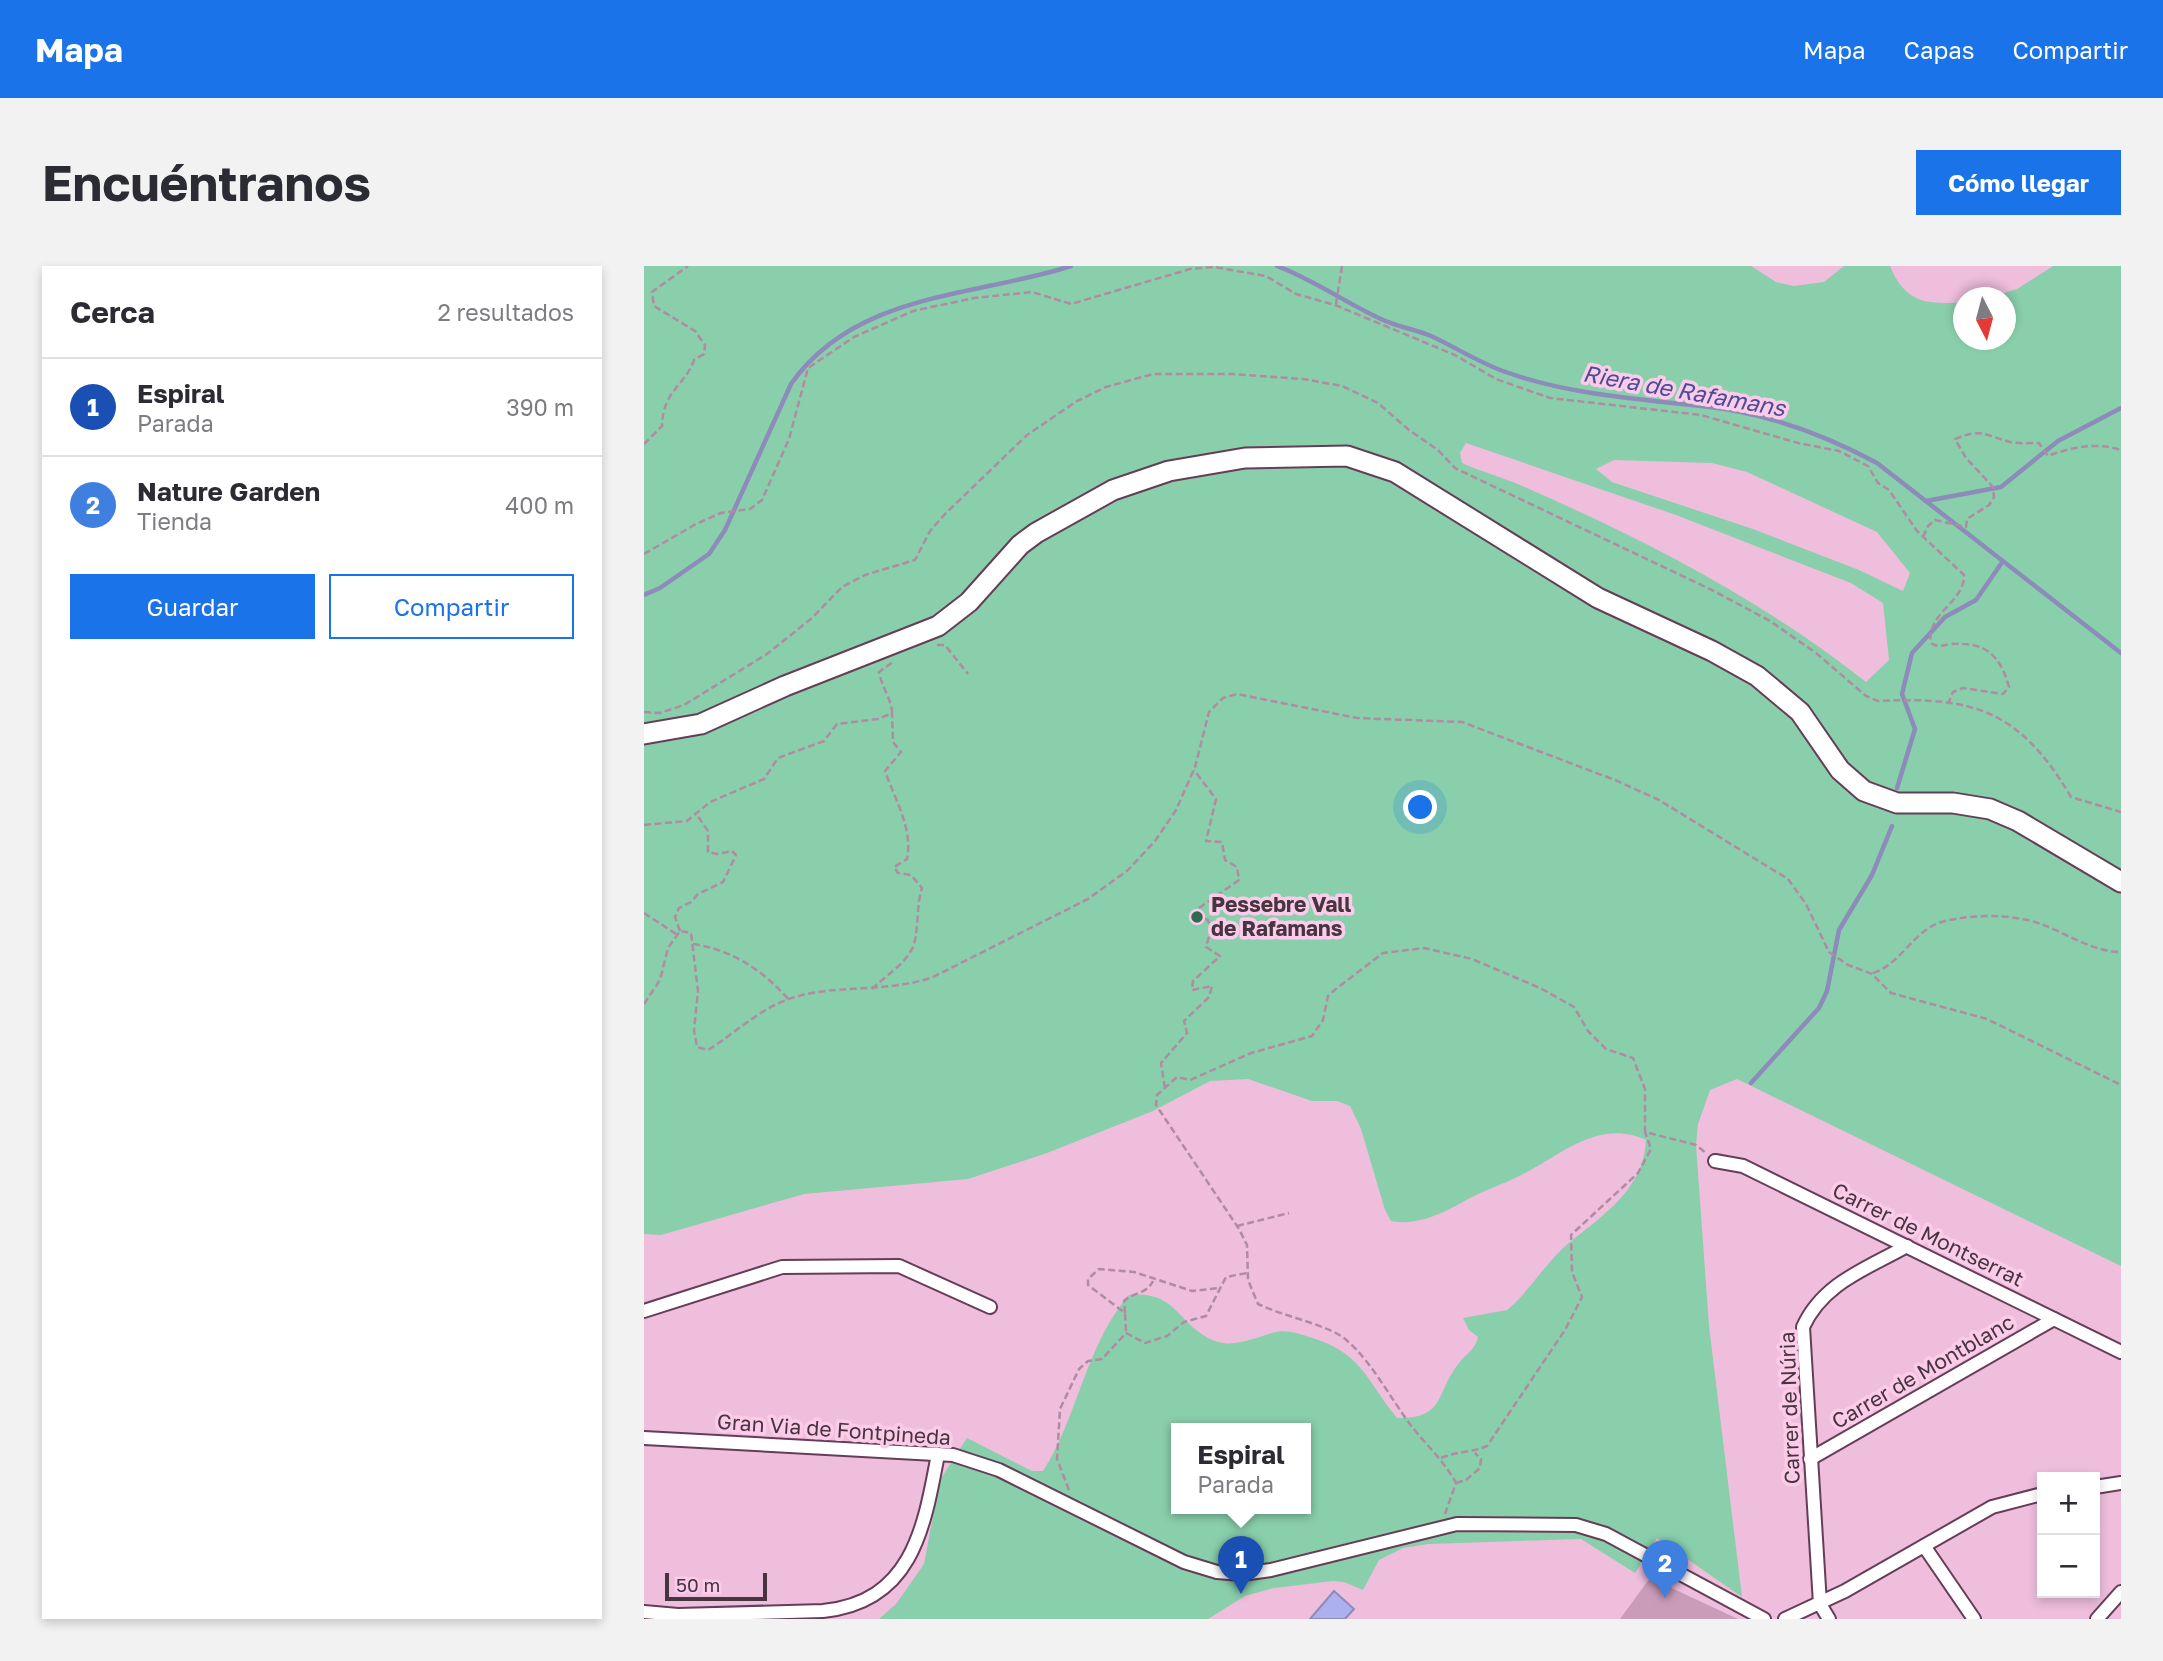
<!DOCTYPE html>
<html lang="es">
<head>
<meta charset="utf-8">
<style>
	body { margin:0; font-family:"Golos Text",sans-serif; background:#f2f2f3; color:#2b2b33 }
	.controls { position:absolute; right:21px; bottom:21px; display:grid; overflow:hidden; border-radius:0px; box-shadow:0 4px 10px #0003 }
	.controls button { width:63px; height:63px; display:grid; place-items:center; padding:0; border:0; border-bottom:2px solid #e1e1e2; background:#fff; color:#2b2b33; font:35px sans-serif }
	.compass { position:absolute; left:1309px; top:21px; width:63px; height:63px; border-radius:50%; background:#fff; box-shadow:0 4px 10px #0003; rotate:174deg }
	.scale { position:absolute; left:21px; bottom:18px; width:102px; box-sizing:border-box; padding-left:7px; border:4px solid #46343f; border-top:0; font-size:19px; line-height:24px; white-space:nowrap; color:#46343f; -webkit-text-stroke:5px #fbcbe9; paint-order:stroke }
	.you { position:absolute; left:777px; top:542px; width:24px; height:24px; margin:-18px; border:5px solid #fff; border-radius:50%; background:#1a73e8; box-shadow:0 0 0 10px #1a73e833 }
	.badge { display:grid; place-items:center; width:46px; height:46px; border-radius:50%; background:#1a73e8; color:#fff; font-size:23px; font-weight:700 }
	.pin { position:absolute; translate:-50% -58px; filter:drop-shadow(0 2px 4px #0008) }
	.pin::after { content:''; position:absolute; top:37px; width:24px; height:21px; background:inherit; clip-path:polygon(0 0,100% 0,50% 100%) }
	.popup { position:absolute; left:527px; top:1157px; width:140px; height:91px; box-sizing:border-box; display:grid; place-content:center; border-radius:0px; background:#fff; filter:drop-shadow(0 2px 5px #0005); font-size:23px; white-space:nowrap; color:#7c7c81 }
	.popup b { font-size:26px; color:#2b2b33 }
	.popup::after { content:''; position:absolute; left:50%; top:100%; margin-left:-14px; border:14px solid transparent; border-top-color:#fff }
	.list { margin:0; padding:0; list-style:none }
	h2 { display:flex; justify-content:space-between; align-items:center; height:91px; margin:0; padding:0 28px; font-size:30px }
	h2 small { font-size:23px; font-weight:400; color:#7c7c81 }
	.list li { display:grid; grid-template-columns:46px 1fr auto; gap:21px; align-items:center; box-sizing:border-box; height:98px; padding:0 28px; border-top:2px solid #e1e1e2 }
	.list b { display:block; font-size:26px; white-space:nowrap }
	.list p { margin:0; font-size:23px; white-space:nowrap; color:#7c7c81 }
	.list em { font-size:23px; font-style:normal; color:#7c7c81 }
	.actions { display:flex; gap:14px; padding:21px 28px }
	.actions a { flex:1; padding:16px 0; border:2px solid #1a73e8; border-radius:0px; text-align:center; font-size:24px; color:#1a73e8 }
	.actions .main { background:#1a73e8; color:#fff }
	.map { position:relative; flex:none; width:1477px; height:1353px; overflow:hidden; border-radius:0px }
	header { display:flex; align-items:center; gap:42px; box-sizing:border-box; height:98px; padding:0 35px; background:#1a73e8; color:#fff }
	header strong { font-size:33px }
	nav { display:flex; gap:38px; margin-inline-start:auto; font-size:24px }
	.intro { display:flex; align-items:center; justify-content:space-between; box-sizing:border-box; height:168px; padding:0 42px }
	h1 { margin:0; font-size:49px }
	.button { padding:18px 32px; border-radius:0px; background:#1a73e8; color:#fff; font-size:24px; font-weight:700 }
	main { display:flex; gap:42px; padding:0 42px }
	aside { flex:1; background:#fff; border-radius:0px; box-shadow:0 4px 10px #0003 }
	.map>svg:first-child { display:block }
	.green { fill:#89cfab; fill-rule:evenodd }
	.water { fill:#acb0ee; stroke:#8d8bba; stroke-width:2 }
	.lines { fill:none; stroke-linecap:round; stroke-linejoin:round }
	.stream { stroke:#8d8bba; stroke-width:4.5 }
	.building { fill:#ca9cb9 }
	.minor-casing { stroke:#653d57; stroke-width:16 }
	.secondary-casing { stroke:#653d57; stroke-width:23 }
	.path { stroke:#b08ba2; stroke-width:2.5; stroke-dasharray:7 3.5; stroke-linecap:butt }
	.minor { stroke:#fff; stroke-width:12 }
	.secondary { stroke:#fff; stroke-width:19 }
	.poi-dot { fill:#33694f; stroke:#fbcbe9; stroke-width:2.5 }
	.labels { text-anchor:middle; stroke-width:7; stroke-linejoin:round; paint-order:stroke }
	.poi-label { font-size:21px; font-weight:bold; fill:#46343f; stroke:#fbcbe9; text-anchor:start }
	.street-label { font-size:21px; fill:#46343f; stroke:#fbcbe9 }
	.water-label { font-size:23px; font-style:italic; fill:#4d4d97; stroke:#fbcbe9 }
</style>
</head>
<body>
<header>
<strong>Mapa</strong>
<nav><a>Mapa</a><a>Capas</a><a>Compartir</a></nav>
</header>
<div class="intro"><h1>Encuéntranos</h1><a class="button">Cómo llegar</a></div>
<main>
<aside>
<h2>Cerca<small>2 resultados</small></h2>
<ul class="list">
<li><span class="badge" style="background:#1a4fb4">1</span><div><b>Espiral</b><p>Parada</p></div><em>390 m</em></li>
<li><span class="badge" style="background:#3f7fe0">2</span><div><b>Nature Garden</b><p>Tienda</p></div><em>400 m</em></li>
</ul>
<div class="actions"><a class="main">Guardar</a><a>Compartir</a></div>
</aside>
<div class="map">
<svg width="1477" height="1353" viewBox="0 0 1477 1353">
	<rect width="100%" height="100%" fill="#eebedc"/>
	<path class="green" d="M0,0H1107L1132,16L1150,20L1180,16L1200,0H1246C1261,37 1283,39 1319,36L1320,74H1362V32L1347,31L1373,23L1409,0H1477V1000L1093,813L1066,824L1054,858L1052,879L1065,1060L1098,1331L1013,1272L991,1307L937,1273L784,1278L759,1282L735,1294L719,1324L700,1316L689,1315L630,1322L601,1330L564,1353H235L252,1338L280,1298L296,1214L323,1172L388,1205H399C434,1151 442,1078 485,1029C534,1024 533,1060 571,1075C589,1082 611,1072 628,1067C641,1063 652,1067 665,1071C718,1086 722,1114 753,1152C802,1153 791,1127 815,1097C823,1087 831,1084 834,1071L825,1064L819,1052L863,1044L871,1037C890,1018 905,993 926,976C961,948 1000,922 1002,874C957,853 920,886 883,906C865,916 846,922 828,931C804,944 776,961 747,955L741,944L717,863L706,840L693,835H668L604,813L566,815L509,845L403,887L324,913L160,928L17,969L0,968ZM822,177L1032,249L1207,317L1239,337L1245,394L1222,416C1117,333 1000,273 878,220C858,211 838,206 818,197L816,187ZM970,194L1068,197L1103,206L1233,266L1266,307L1259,325L1215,304L1109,263L968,216L952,203ZM532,1162H662V1242H532Z"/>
	<path class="water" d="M690,1325L710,1343L701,1353H666Z"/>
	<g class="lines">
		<g class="stream">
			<path d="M633,0C670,14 702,37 737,53C753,61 771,63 787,70C811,81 834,96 859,105C921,128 992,133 1057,140C1119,146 1179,168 1233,197L1477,387"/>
			<path d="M1282,235L1357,221L1414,175L1477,142"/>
			<path d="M0,329L16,322L65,288L81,264L147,118C212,26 330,31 427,0"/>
			<path d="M1253,522L1271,463L1258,428L1268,387L1301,351L1332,334L1359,295"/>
			<path d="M1107,817L1175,742L1183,725L1195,664L1228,609L1248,560"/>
		</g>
	</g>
	<path class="building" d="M1006,1312L1094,1353H976Z"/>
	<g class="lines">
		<g class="minor-casing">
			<g id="minor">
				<path d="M1071,895L1099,900L1477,1086"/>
				<path d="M0,1045L138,1001L255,1000L346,1041"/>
				<path d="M0,1172L309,1189L355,1204L540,1296L573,1306L598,1308L627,1304L813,1258L932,1259L962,1268L1120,1353"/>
				<path d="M1166,1193L1410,1053"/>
				<path d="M1451,1221L1477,1217"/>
				<path d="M1280,1280L1330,1353"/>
				<path d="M0,1346L34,1349L179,1345C268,1336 280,1263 294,1188"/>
				<path d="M1141,1353L1201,1325L1348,1241L1398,1228"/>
				<path d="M1185,1353L1176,1338L1159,1061C1179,1017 1222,1003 1263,980"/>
				<path d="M1453,1353L1477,1326"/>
			</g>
		</g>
		<g class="secondary-casing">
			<path id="secondary" d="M0,468L57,458L141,420L294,360L325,336L376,279L392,267L469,224L525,205L601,192L703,190L751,206L954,332L1068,385L1113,410L1156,446L1196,504L1220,525L1253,537H1309L1346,543L1374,555L1477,616"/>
		</g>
		<g class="path">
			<path d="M692,38L698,0"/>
			<path d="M0,178L18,160C19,124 41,120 50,94L60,88L61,79L51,65L10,40L8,26L44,0"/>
			<path d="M1279,271L1284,260L1291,254L1322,261L1323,253L1345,239L1350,231L1349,221L1322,192L1311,173C1337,162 1341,169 1366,176C1375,178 1386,177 1395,177L1404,190C1428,181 1452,176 1477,184"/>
			<path d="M0,288L52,258L77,247L106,243L118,234L145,173L164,102L210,71L269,45L330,32L388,26L427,38L546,3L570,1L622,10L652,28L691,39L811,89L852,113L906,132L1057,149L1154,177L1195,185L1224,200L1234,217L1245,224L1273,265L1320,309C1321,336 1282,347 1287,377C1294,382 1299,379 1308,378C1342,376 1356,389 1365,421L1359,428L1319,422L1309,426L1304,438"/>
			<path d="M293,379H301L324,408"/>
			<path d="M0,446L16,447L40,439L123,388L168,352L198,321L221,309L271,294L286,265L301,248L383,169L433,135L462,121L509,108H589L659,113L698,120L734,137L765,164L794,184L811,202L1066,323L1126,355L1172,387L1222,430L1234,435C1331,430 1376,445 1427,531L1477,546"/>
			<path d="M0,559L43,555L66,536L120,513L134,492L180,475L193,458L234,453L248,447C248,434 238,422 235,406L249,396"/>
			<path d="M0,647L32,668"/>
			<path d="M36,665L31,651L35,642L47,636L54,628L79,616L92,589L88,585L73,588L64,586V565L53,549"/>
			<path d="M49,678C88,684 119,704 145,734"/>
			<path d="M1229,707C1259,697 1269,663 1301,655C1329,648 1370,648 1397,658C1422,667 1449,686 1477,686"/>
			<path d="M228,723C241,710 259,700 268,683C275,670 272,639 278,622L267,609L254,607L250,601L263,593C269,562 251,534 241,505L257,486L249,476L248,447"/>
			<path d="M0,738L16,714L24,682L36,665L47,667L54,725L50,764L53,781L64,784C93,766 117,741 151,731C195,718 244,727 289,711L444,633L484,604L511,575L532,544L551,501L565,446L579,432L593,428L713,452L818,456L971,514L1015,534L1144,613L1162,638L1185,686L1204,699L1228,708L1247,727L1343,753L1477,819"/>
			<path d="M521,822L517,797L543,767L540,755L565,731L568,720L548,724L549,715L576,690L562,681L567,663L564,654L557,652L555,642L595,614L593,601L581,594L578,576L562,575L572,533L550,504"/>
			<path d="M593,960L645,947"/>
			<path d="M481,1047L480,1035C489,1026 502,1029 509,1015"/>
			<path d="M482,1065L481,1047L444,1019V1013L455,1003L490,1006L548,1025L575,1022"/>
			<path d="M797,1192C813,1185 827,1187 843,1180L921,1064L938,1031L928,1006L927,969L994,907L1007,883L1001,866"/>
			<path d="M812,1217L822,1214L836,1202L837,1193L831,1187"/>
			<path d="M425,1224L413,1193L416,1143L435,1103L444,1095L458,1093L482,1067L501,1077L523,1070L540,1056L562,1050L582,1011L603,1007"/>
			<path d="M801,1248L812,1217C800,1195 784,1181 769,1162C748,1136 720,1080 690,1066C667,1055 640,1050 614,1038L604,1014L603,979L595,963L512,839L513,829L533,811L546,814L607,787L668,770L679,754L684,730L693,722L739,687L780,682L828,693L896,722L930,741L944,765L962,783L989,792L1001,823V866L1052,879L1062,887"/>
		</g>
		<use href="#minor" class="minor"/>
		<use href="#secondary" class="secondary"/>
	</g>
	<circle class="poi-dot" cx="553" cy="651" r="7"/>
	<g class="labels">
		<g class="poi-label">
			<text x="567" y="646">Pessebre Vall<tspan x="567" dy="24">de Rafamans</tspan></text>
		</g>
		<g class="street-label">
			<text transform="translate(1284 969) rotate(26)" y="7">Carrer de Montserrat</text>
			<text transform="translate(1279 1106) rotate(-30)" y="7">Carrer de Montblanc</text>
			<text transform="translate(1146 1142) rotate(-92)" y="7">Carrer de Núria</text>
			<text transform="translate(190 1164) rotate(4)" y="7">Gran Via de Fontpineda</text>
		</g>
		<g class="water-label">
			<text transform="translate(1040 125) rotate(10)" y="8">Riera de Rafamans</text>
		</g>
	</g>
</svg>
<div class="controls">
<button>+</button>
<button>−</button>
</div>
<svg class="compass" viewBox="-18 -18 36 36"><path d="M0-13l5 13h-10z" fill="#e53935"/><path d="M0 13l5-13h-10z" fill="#7c7c81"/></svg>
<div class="scale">50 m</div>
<div class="you"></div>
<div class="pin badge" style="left:597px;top:1328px;background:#1a4fb4">1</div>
<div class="popup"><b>Espiral</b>Parada</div>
<div class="pin badge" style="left:1021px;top:1332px;background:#3f7fe0">2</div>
</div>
</main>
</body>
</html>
